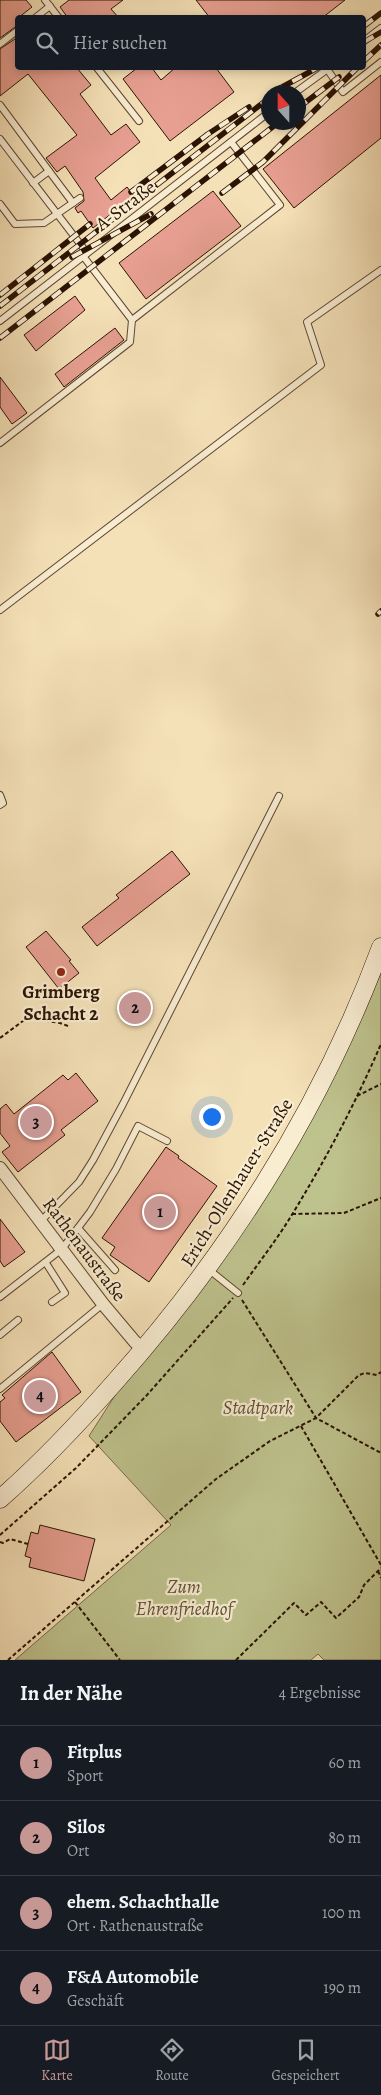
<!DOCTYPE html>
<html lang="de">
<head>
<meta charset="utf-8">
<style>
	body { margin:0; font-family:Alegreya,serif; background:#20242c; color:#f1f3f6 }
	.compass { position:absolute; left:261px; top:85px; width:45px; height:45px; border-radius:50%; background:#171b24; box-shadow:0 2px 8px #0003; rotate:339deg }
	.you { position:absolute; left:211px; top:1116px; width:18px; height:18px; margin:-12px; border:4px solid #fff; border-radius:50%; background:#1a73e8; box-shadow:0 0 0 8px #1a73e833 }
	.badge { display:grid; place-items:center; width:32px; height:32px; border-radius:50%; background:#c59692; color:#111; font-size:16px; font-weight:700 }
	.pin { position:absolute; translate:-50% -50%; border:2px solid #fff; box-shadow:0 1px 5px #0006 }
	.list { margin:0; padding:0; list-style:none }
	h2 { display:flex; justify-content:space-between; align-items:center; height:65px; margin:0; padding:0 20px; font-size:21px }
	h2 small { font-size:16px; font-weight:400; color:#9ea1a6 }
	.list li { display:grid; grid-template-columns:32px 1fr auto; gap:15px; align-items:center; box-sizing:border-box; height:75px; padding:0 20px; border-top:1px solid #363941 }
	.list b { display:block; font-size:19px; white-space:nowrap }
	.list p { margin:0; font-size:16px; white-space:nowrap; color:#9ea1a6 }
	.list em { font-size:16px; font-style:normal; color:#9ea1a6 }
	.icon { flex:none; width:28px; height:28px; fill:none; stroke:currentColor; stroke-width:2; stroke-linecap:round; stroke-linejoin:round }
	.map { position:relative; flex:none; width:381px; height:1660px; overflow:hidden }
	.search { position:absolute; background:#171b24; box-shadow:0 2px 8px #0003; left:15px; right:15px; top:15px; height:55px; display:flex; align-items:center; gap:12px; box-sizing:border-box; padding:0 18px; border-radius:5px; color:#9ea1a6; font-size:19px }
	.sheet { height:365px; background:#171b24 }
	nav { display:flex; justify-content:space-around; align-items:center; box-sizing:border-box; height:70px; border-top:1px solid #363941; background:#171b24; font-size:14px; color:#9ea1a6 }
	nav a { display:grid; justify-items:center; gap:2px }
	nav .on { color:#c59692 }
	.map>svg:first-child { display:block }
	.green { fill:#bec28d; stroke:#746b48 }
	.building { fill:#e79f91; stroke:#2b1404 }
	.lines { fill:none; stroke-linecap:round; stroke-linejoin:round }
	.lane-casing { stroke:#5e4731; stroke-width:8 }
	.street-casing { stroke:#5e4731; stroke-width:14 }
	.secondary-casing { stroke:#2b1404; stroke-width:19 }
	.path { stroke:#2b1404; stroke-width:2; stroke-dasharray:4 2.5; stroke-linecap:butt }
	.lane { stroke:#f8ecd1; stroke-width:6 }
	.street { stroke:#f8ecd1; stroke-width:12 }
	.secondary { stroke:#f8ecd1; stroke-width:18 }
	.rail-casing { stroke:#2b1404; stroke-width:5.5 }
	.rail { stroke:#f8ecd1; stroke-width:4; stroke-dasharray:11; stroke-linecap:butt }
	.poi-dot { fill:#8f2418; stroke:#f8ecd1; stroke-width:2 }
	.labels { text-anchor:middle; stroke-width:4.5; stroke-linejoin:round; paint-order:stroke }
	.street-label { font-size:19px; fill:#2b1404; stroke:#f8ecd1 }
	.poi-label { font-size:19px; font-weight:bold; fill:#2b1404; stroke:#f8ecd1 }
	.park-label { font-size:19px; font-style:italic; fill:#5e5134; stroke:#f8ecd1 }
</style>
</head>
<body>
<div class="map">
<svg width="381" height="1660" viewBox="0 0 381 1660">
	<rect width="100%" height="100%" fill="#f5e1b8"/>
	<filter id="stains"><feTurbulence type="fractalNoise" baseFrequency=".004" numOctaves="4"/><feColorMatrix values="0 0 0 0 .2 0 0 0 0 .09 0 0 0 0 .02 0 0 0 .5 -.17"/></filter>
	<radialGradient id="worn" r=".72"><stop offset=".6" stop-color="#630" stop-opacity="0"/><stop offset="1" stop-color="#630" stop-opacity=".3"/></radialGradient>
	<path class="green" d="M381,950V1660H324L318,1654L311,1660H15L171,1525L89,1436L137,1361L246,1218Z"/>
	<g class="building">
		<path d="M0,0H26L32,7L18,18V25L0,38Z"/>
		<path d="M69,0H123L111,9L119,18H68L60,7Z"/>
		<path d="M196,0H345L322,18H210Z"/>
		<path d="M18,37V68H77L91,85L80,94L111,135L126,124L140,142L95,178L111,200L127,187L134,196L93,228L81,211L78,213L75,208L84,201L83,192L65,166L57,172L46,158L77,135L28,74L0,96V49Z"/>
		<path d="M137,68H152L161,80L175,68H216L234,92L170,141L123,79Z"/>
		<path d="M381,75V138L294,208L263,169Z"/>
		<path d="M213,191L241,226L146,299L119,263Z"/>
		<path d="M75,296L85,310L36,351L24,335Z"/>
		<path d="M115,328L124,340L64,387L55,374Z"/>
		<path d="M0,377L27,413L12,424L0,407Z"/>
		<path d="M172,851L190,874L97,946L82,927L119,898L116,895Z"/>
		<path d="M46,931L71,960L69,961L79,973L59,989L26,947Z"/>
		<path d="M144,994L151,1002L126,1021L120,1013Z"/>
		<path d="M76,1073L98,1101L61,1130L65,1135L18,1172L2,1152L10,1146L0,1133V1109L6,1104L14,1114L63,1075L68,1080Z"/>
		<path d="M166,1147L179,1156L178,1158L217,1186L149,1282L110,1255L115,1247L102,1238Z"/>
		<path d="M0,1219L25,1252L4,1267L0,1261Z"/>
		<path d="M52,1352L81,1392L16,1442L0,1421V1402L5,1398L2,1395Z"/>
		<path d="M40,1525L95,1539L84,1581L29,1567L31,1558L25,1556L31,1532L38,1534Z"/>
	</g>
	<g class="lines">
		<g class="lane-casing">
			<g id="lane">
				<path d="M45,0L59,18"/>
				<path d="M35,18L50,6"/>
				<path d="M364,41L381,28"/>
				<path d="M0,44L18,30"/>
				<path d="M97,68L139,121"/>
				<path d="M327,69L343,92L381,62"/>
				<path d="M296,92L329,68"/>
				<path d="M0,105L49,171"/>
				<path d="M0,139L87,253"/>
				<path d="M33,183L49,171L73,203"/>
				<path d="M0,204L15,224L44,223L80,198"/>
				<path d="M83,256L132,320"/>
				<path d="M0,321L268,113"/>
				<path d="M0,443L130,342L132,320L280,205L231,142"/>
				<path d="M0,610L321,365L307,322L381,270"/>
				<path d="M0,795L3,803L0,805"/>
				<path d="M41,1221L79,1182L93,1160L123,1104L279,796"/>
				<path d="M78,1228L115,1270"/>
				<path d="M46,1263L65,1293L52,1302"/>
				<path d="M208,1269L238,1293"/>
				<path d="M0,1297L62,1249L90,1212L116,1169L138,1126L167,1141"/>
				<path d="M0,1335L18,1320"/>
				<path d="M0,1389L103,1304"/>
			</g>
		</g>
		<g class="street-casing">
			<path id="street" d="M0,1168L103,1304L135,1342L144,1350"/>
		</g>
		<g class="secondary-casing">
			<path id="secondary" d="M0,1499C41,1463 78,1424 114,1383C228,1255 321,1109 381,947"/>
		</g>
		<g class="path">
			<path d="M0,1038L27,1018L60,1023L68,1026"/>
			<path d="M357,1096L381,1084"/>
			<path d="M292,1214L344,1213L381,1198"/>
			<path d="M243,1285C260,1261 278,1238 293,1213C326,1159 356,1102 381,1044"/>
			<path d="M242,1300L316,1418L381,1453"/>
			<path d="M301,1426L381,1565"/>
			<path d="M0,1535L76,1468L147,1395L233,1298"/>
			<path d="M0,1542L3,1543L10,1539L28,1544"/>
			<path d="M378,1571L381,1578"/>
			<path d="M75,1602L120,1660"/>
			<path d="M8,1660L216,1479L270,1441L316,1418L359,1375L365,1373L377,1375L381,1372"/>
			<path d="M236,1660L294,1603L306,1615L321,1602L336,1618L359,1597L364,1585L381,1568"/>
		</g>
		<use href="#lane" class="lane"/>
		<use href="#street" class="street"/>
		<use href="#secondary" class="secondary"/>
		<g class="rail-casing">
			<g id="rail">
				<path d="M364,26L381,13"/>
				<path d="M364,42L381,32"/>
				<path d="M364,61L381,45"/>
				<path d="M273,92L317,68"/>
				<path d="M298,108L339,77"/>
				<path d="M131,192L208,134L249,107"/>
				<path d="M222,193L263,162L357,68"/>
				<path d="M72,257L151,214"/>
				<path d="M0,295L90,224"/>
				<path d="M0,306L268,99"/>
				<path d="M0,338L279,122"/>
				<path d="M378,614L381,611"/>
			</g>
		</g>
		<use href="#rail" class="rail"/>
	</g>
	<circle class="poi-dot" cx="61" cy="972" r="5"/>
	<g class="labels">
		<g class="street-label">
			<text transform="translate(125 205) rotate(-37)" y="7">A-Straße</text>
			<text transform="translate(236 1182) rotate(-58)" y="7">Erich-Ollenhauer-Straße</text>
			<text transform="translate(85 1249) rotate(53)" y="7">Rathenaustraße</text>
		</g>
		<g class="poi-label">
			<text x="61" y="998">Grimberg<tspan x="61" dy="22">Schacht 2</tspan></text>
		</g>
		<g class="park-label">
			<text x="258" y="1414">Stadtpark</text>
			<text x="184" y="1593">Zum<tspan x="184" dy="22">Ehrenfriedhof</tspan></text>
		</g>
	</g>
	<rect width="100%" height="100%" filter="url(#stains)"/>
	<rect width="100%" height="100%" fill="url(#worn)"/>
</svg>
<svg class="compass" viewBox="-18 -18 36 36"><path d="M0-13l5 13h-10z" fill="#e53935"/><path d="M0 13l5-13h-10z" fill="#9ea1a6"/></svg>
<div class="you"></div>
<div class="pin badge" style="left:160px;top:1212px">1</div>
<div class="pin badge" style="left:135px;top:1008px">2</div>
<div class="pin badge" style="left:36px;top:1122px">3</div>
<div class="pin badge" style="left:40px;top:1396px">4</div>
<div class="search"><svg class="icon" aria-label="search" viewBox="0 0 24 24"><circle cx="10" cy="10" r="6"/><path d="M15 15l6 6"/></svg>Hier suchen</div>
</div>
<section class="sheet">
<h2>In der Nähe<small>4 Ergebnisse</small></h2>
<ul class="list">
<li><span class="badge">1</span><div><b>Fitplus</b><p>Sport</p></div><em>60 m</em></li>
<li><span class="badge">2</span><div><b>Silos</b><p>Ort</p></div><em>80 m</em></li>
<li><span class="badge">3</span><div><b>ehem. Schachthalle</b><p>Ort · Rathenaustraße</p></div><em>100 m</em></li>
<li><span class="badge">4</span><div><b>F&amp;A Automobile</b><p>Geschäft</p></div><em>190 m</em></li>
</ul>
</section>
<nav>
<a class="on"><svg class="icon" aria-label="map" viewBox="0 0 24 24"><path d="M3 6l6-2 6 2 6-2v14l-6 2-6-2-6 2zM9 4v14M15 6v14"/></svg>Karte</a>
<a><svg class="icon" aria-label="directions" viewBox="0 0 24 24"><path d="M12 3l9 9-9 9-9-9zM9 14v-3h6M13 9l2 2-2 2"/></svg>Route</a>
<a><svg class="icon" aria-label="saved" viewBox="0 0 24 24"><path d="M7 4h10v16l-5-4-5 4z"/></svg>Gespeichert</a>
</nav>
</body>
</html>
